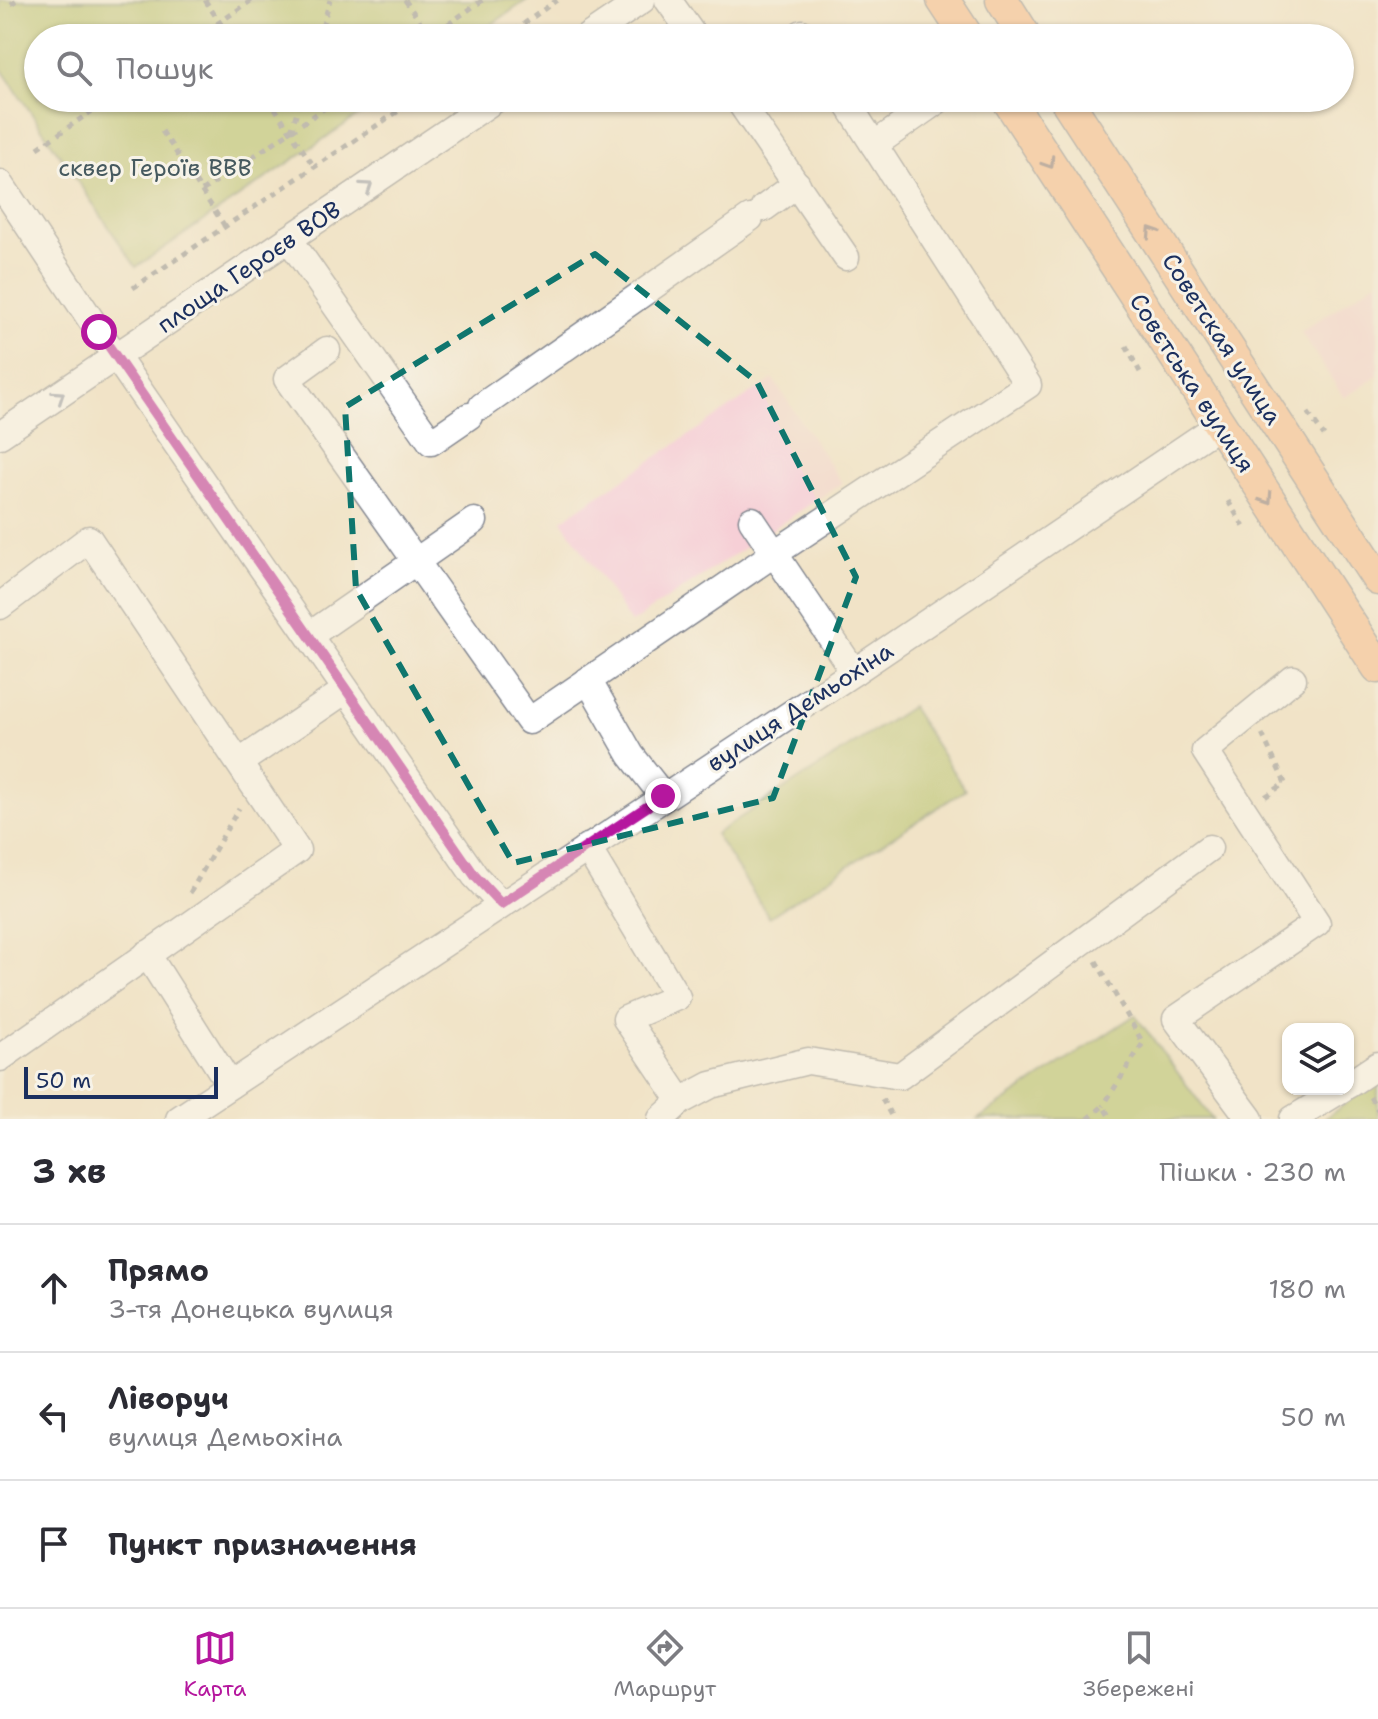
<!DOCTYPE html>
<html lang="uk">
<head>
<meta charset="utf-8">
<style>
	body { margin:0; font-family:"Shantell Sans",sans-serif; background:#f2f2f3; color:#2b2b33 }
	.controls { position:absolute; right:24px; bottom:24px; display:grid; overflow:hidden; border-radius:16px; box-shadow:0 2px 6px #0004 }
	.controls button { width:72px; height:72px; display:grid; place-items:center; padding:0; border:0; border-bottom:2px solid #e1e1e2; background:#fff; color:#2b2b33; font:40px sans-serif }
	.scale { position:absolute; left:24px; bottom:20px; width:194px; box-sizing:border-box; padding-left:8px; border:4px solid #1b2f5e; border-top:0; font-size:22px; line-height:28px; white-space:nowrap; color:#1b2f5e; -webkit-text-stroke:6px #f7f3e8; paint-order:stroke }
	.stop { position:absolute; width:24px; height:24px; margin:-18px; border:6px solid #b5179e; border-radius:50%; background:#fff }
	.stop.end { background:#b5179e; border-color:#fff; box-shadow:0 2px 8px #0008 }
	.list { margin:0; padding:0; list-style:none }
	h2 { display:flex; justify-content:space-between; align-items:center; height:104px; margin:0; padding:0 32px; font-size:34px }
	h2 small { font-size:26px; font-weight:400; color:#7c7c81 }
	.list li { display:grid; grid-template-columns:52px 1fr auto; gap:24px; align-items:center; box-sizing:border-box; height:128px; padding:0 32px; border-top:2px solid #e1e1e2 }
	.list b { display:block; font-size:30px; white-space:nowrap }
	.list p { margin:0; font-size:26px; white-space:nowrap; color:#7c7c81 }
	.list em { font-size:26px; font-style:normal; color:#7c7c81 }
	.icon { flex:none; width:44px; height:44px; fill:none; stroke:currentColor; stroke-width:2; stroke-linecap:round; stroke-linejoin:round }
	.map { position:relative; flex:none; width:1378px; height:1119px; overflow:hidden }
	.search { position:absolute; background:#fff; box-shadow:0 2px 6px #0004; left:24px; right:24px; top:24px; height:88px; display:flex; align-items:center; gap:20px; box-sizing:border-box; padding:0 28px; border-radius:44px; color:#7c7c81; font-size:30px }
	.sheet { height:488px; background:#fff }
	nav { display:flex; justify-content:space-around; align-items:center; box-sizing:border-box; height:112px; border-top:2px solid #e1e1e2; background:#fff; font-size:22px; color:#7c7c81 }
	nav a { display:grid; justify-items:center; gap:4px }
	nav .on { color:#b5179e }
	.map>svg:first-child { display:block }
	.built { fill:#f6cfd6 }
	.green { fill:#acbe62; stroke:#647660; stroke-width:2 }
	.lines { fill:none; stroke-linecap:round; stroke-linejoin:round }
	.minor-casing { stroke:#868992; stroke-width:29 }
	.major-casing { stroke:#868992; stroke-width:35 }
	.path { stroke:#868992; stroke-width:5; stroke-dasharray:6 6; stroke-linecap:butt }
	.minor { stroke:#fff; stroke-width:26 }
	.major { stroke:#fbbb8c; stroke-width:32 }
	.oneway { stroke:#806e73 }
	.oneway2 { stroke:#8d97ae }
	.route { stroke:#b5179e; stroke-width:10 }
	.marked { fill:none; stroke:#0f766e; stroke-width:6; stroke-dasharray:16 10; stroke-linejoin:round }
	.labels { text-anchor:middle; stroke-width:6; stroke-linejoin:round; paint-order:stroke }
	.park-label { font-size:24px; fill:#465a5f; stroke:#f7f3e8 }
	.street-label { font-size:24px; fill:#1b2f5e; stroke:#f7f3e8 }
</style>
</head>
<body>
<div class="map">
<svg width="1378" height="1119" viewBox="0 0 1378 1119">
	<rect width="100%" height="100%" fill="#f7f3e8"/>
	<filter id="ink" filterUnits="userSpaceOnUse"><feTurbulence type="fractalNoise" baseFrequency=".0125" numOctaves="2"/><feDisplacementMap in="SourceGraphic" scale="16" xChannelSelector="R" yChannelSelector="G"/><feConvolveMatrix kernelMatrix="1 2 1 2 8 2 1 2 1" color-interpolation-filters="sRGB"/></filter>
	<filter id="wash" filterUnits="userSpaceOnUse"><feTurbulence type="fractalNoise" baseFrequency=".006" numOctaves="4" result="noise"/><feDisplacementMap in="SourceGraphic" scale="32" xChannelSelector="R" yChannelSelector="G"/><feGaussianBlur stdDeviation="1.8" result="paint"/><feColorMatrix in="noise" values="0 0 0 0 0 0 0 0 0 0 0 0 0 0 0 0 0 1.4 0 .05"/><feComposite in="paint" operator="in"/></filter>
	<g filter="url(#wash)">
		<rect width="100%" height="100%" fill="#f1e3c7"/>
		<g class="built">
			<path d="M1378,280V375L1344,398L1301,332Z"/>
			<path d="M773,379L842,483L631,623L562,520Z"/>
		</g>
		<g class="green">
			<path d="M0,0H527L472,38H38V98H384L136,267L0,67Z"/>
			<path d="M911,707L965,790L769,917L715,834Z"/>
			<path d="M1135,1015L1212,1119H978Z"/>
			<path d="M1378,1080V1119H1324Z"/>
		</g>
	</g>
	<g filter="url(#ink)">
		<g class="lines">
			<g class="minor-casing">
				<g id="minor">
					<path d="M668,0L695,38"/>
					<path d="M586,38L642,0"/>
					<path d="M795,38L802,33L805,38"/>
					<path d="M737,98L846,257"/>
					<path d="M844,98L874,145"/>
					<path d="M0,183L99,332L475,876L501,904"/>
					<path d="M764,208L797,184"/>
					<path d="M289,239L431,442L469,416"/>
					<path d="M327,350L287,379L529,721L775,553L1028,385L874,145L941,98"/>
					<path d="M482,406L750,218"/>
					<path d="M0,435L497,98"/>
					<path d="M752,520L854,672"/>
					<path d="M0,606L89,539L297,850L0,1058"/>
					<path d="M310,635L474,521"/>
					<path d="M588,680L631,755L663,796"/>
					<path d="M240,762L346,690"/>
					<path d="M587,847L677,997L626,1019L681,1101"/>
					<path d="M147,954L230,1085"/>
					<path d="M1348,1085L1378,1065"/>
					<path d="M179,1119L854,672L1219,425"/>
					<path d="M661,1119L681,1101L711,1085L808,1061L900,1076L1209,848"/>
					<path d="M1250,1119L1176,1019L1317,923L1205,751L1293,679"/>
					<path d="M1293,1119L1342,1089"/>
				</g>
			</g>
			<g class="major-casing">
				<g id="major">
					<path d="M943,0L968,38"/>
					<path d="M1002,0L1026,38"/>
					<path d="M1007,98L1378,667"/>
					<path d="M1065,98L1378,579"/>
				</g>
			</g>
			<g class="path">
				<path d="M205,0L230,38"/>
				<path d="M405,0L430,37"/>
				<path d="M11,4L17,0"/>
				<path d="M197,38L252,0"/>
				<path d="M319,38L330,0"/>
				<path d="M428,38L483,0"/>
				<path d="M504,38L557,0"/>
				<path d="M268,98L315,168"/>
				<path d="M162,131L226,228"/>
				<path d="M291,131L301,98"/>
				<path d="M38,148L111,98"/>
				<path d="M202,191L340,98"/>
				<path d="M133,288L418,98"/>
				<path d="M1126,346L1140,372"/>
				<path d="M1308,413L1324,436"/>
				<path d="M1228,501L1244,527"/>
				<path d="M1262,734L1285,783L1262,799"/>
				<path d="M190,893L239,808"/>
				<path d="M1096,961L1143,1043L1103,1106"/>
				<path d="M1370,1097L1378,1110"/>
				<path d="M882,1099L893,1119"/>
				<path d="M1088,1119L1103,1106L1111,1119"/>
			</g>
			<use href="#minor" class="minor"/>
			<use href="#major" class="major"/>
		</g>
		<defs><path id="oneway-chevron" d="M-2-3.5L2.5 0L-2 3.5" fill="none" stroke-width="1.6" stroke-linecap="round" stroke-linejoin="round" transform="scale(2)"/></defs>
		<g class="oneway">
			<use href="#oneway-chevron" transform="translate(1049 163) rotate(57)"/>
			<use href="#oneway-chevron" transform="translate(1152 232) rotate(-123)"/>
			<use href="#oneway-chevron" transform="translate(1267 499) rotate(57)"/>
		</g>
		<g class="oneway2">
			<use href="#oneway-chevron" transform="translate(367 187) rotate(-34)"/>
			<use href="#oneway-chevron" transform="translate(59 396) rotate(-34)"/>
		</g>
	</g>
	<g class="lines" filter="url(#ink)">
		<path class="route" d="M99,332L475,876L501,904L663,796"/>
	</g>
	<path d="M0 0H1378V1119H0ZM595,254L757,382L856,577L773,798L513,863L356,589L345,407Z" fill="#f1e3c7" fill-opacity=".55" fill-rule="evenodd"/>
	<path class="marked" d="M595,254L757,382L856,577L773,798L513,863L356,589L345,407Z"/>
	<g class="labels">
		<g class="park-label">
			<text x="155" y="176">сквер Героїв ВВВ</text>
		</g>
		<g class="street-label">
			<text transform="translate(249 267) rotate(-34)" y="8">площа Героєв ВОВ</text>
			<text transform="translate(1222 339) rotate(57)" y="8">Советская улица</text>
			<text transform="translate(1192 383) rotate(57)" y="8">Совєтська вулиця</text>
			<text transform="translate(800 707) rotate(-33)" y="8">вулиця Демьохіна</text>
		</g>
	</g>
</svg>
<div class="controls">
<button><svg class="icon" aria-label="layers" viewBox="0 0 24 24"><path d="M12 4l9 5-9 5-9-5zM3 14l9 5 9-5"/></svg></button>
</div>
<div class="scale">50 m</div>
<div class="stop" style="left:99px;top:332px"></div>
<div class="stop end" style="left:663px;top:796px"></div>
<div class="search"><svg class="icon" aria-label="search" viewBox="0 0 24 24"><circle cx="10" cy="10" r="6"/><path d="M15 15l6 6"/></svg>Пошук</div>
</div>
<section class="sheet">
<h2>3 хв<small>Пішки · 230 m</small></h2>
<ul class="list">
<li><svg class="icon" aria-label="ahead" viewBox="0 0 24 24"><path d="M12 20V5M6 11l6-6 6 6"/></svg><div><b>Прямо</b><p>3-тя Донецька вулиця</p></div><em>180 m</em></li>
<li><svg class="icon" aria-label="left" viewBox="0 0 24 24"><path d="M17 20v-9H6M10 6l-5 5 5 5"/></svg><div><b>Ліворуч</b><p>вулиця Демьохіна</p></div><em>50 m</em></li>
<li><svg class="icon" aria-label="arrive" viewBox="0 0 24 24"><path d="M6 21V4h12l-3 4 3 4H6"/></svg><div><b>Пункт призначення</b></div></li>
</ul>
</section>
<nav>
<a class="on"><svg class="icon" aria-label="map" viewBox="0 0 24 24"><path d="M3 6l6-2 6 2 6-2v14l-6 2-6-2-6 2zM9 4v14M15 6v14"/></svg>Карта</a>
<a><svg class="icon" aria-label="directions" viewBox="0 0 24 24"><path d="M12 3l9 9-9 9-9-9zM9 14v-3h6M13 9l2 2-2 2"/></svg>Маршрут</a>
<a><svg class="icon" aria-label="saved" viewBox="0 0 24 24"><path d="M7 4h10v16l-5-4-5 4z"/></svg>Збережені</a>
</nav>
</body>
</html>
